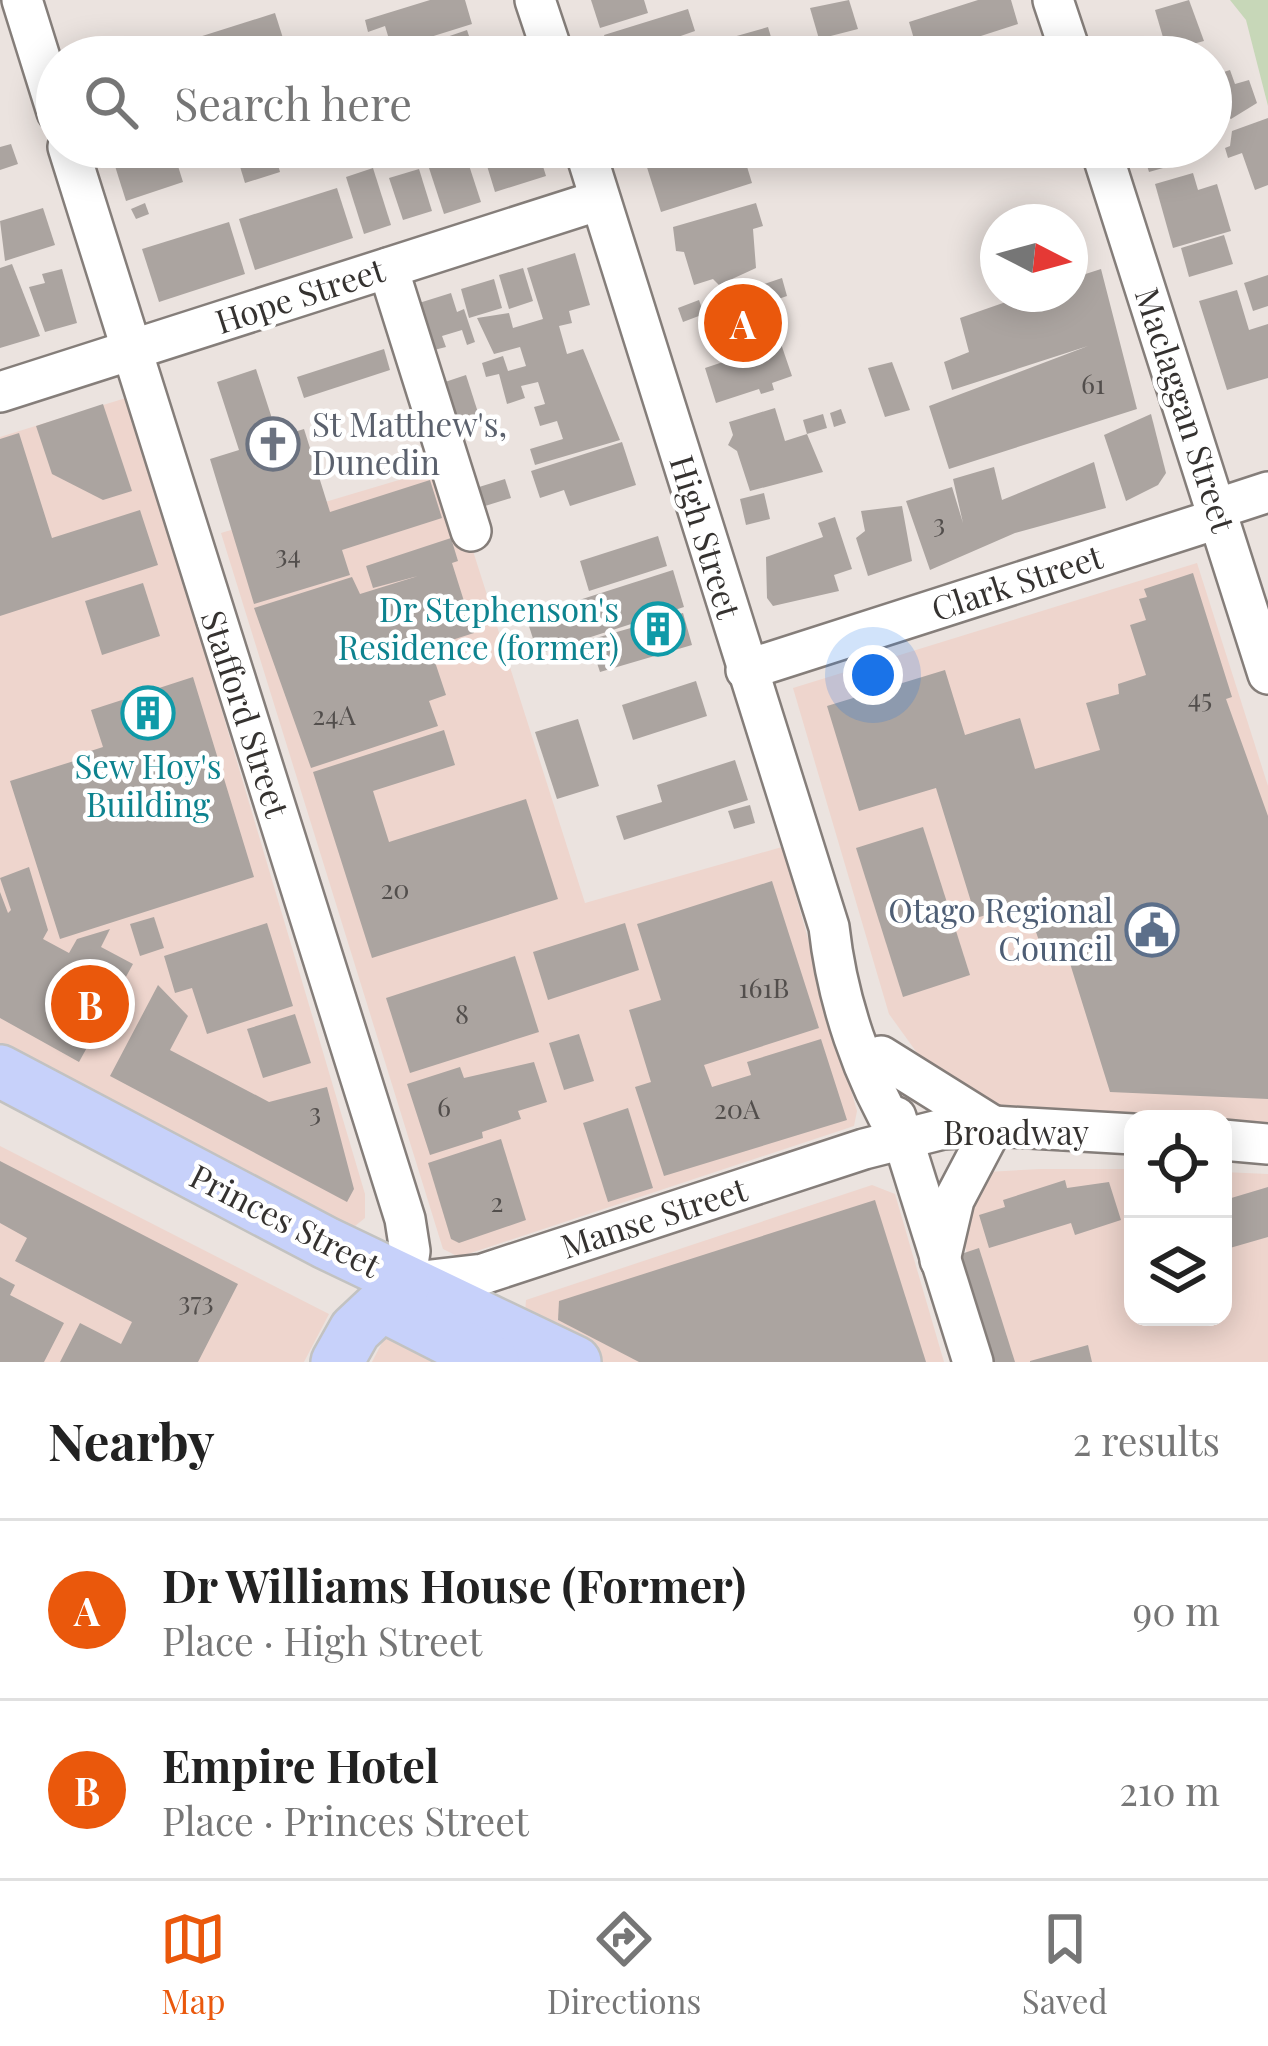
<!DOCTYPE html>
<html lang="en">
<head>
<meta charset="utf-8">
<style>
	body { margin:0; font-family:"Playfair Display",serif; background:#f6f6f6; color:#222 }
	.controls { position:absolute; right:36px; bottom:36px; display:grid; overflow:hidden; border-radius:24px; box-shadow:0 6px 30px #0003 }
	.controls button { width:108px; height:108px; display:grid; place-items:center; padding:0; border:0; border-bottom:3px solid #e0e0e0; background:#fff; color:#222; font:60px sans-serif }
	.compass { position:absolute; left:980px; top:204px; width:108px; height:108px; border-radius:50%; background:#fff; box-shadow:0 6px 30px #0003; rotate:96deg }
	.you { position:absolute; left:873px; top:675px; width:42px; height:42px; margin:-30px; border:9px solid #fff; border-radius:50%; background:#1a73e8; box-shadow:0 0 0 18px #1a73e833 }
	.badge { display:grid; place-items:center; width:78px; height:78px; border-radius:50%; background:#ea580c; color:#fff; font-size:39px; font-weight:700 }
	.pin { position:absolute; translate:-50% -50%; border:6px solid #fff; box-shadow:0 3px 12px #0006 }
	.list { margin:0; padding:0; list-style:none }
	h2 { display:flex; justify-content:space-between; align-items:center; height:156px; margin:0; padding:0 48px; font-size:51px }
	h2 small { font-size:39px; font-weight:400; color:#767676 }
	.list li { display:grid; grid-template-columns:78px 1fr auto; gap:36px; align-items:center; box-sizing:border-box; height:180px; padding:0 48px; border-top:3px solid #e0e0e0 }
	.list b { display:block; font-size:45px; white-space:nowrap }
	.list p { margin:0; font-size:39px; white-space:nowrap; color:#767676 }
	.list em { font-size:39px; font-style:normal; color:#767676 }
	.icon { flex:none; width:66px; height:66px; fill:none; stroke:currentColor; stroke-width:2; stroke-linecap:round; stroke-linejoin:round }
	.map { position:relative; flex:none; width:1268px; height:1362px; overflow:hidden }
	.search { position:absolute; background:#fff; box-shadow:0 6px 30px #0003; left:36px; right:36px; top:36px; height:132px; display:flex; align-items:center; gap:30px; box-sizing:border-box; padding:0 42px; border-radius:66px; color:#767676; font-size:45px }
	.sheet { height:516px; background:#fff }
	nav { display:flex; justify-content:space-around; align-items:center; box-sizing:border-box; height:168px; border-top:3px solid #e0e0e0; background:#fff; font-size:33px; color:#767676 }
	nav a { display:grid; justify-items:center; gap:6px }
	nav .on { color:#ea580c }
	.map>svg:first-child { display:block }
	.commercial { fill:#eed5cd }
	.green { fill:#c7d7b8 }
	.building { fill:#aba4a0 }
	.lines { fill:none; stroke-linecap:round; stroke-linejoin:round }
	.minor-casing { stroke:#857e7a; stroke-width:44 }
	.major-casing { stroke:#c2c2c1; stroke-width:56 }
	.minor { stroke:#fff; stroke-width:39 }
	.major { stroke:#c7d1fa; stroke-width:51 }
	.labels { text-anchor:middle; stroke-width:9; stroke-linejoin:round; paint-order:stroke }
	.number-label { font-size:27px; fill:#524e4c }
	.street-label { font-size:33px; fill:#353230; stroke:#fff }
	.worship-label { font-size:33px; fill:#5b616d; stroke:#fff; text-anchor:start }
	.culture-label { font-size:33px; fill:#0d838f; stroke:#fff; text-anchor:end }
	.service-label { font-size:33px; fill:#4e5e75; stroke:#fff; text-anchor:end }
</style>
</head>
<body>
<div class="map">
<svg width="1268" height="1362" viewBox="0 0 1268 1362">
	<rect width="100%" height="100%" fill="#ebe3df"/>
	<g class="commercial">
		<path d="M129,397L365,1194V1218L355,1226L331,1222L0,1048V437Z"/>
		<path d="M446,466L585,903L782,847L857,1111L854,1126L459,1257L443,1249L221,533Z"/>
		<path d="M1197,563L1268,786V1123L974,1108L941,1086L889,1014L793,688Z"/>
		<path d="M0,1146L329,1314L304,1362H0Z"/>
		<path d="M1040,1169H1133V1317H1223V1172L1268,1174V1362H1000L947,1187L969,1173Z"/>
		<path d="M872,1185L895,1194L944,1362H598L525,1313L526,1300Z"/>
		<path d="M387,1333L437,1362H372Z"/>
	</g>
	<path class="green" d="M1230,0H1268V106L1246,20Z"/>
	<g class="building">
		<path d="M430,0H465L472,24L392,49L385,26L368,32L365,20Z"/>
		<path d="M591,0H644L648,13L600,28Z"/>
		<path d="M849,0L858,29L819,39L810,8Z"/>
		<path d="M978,0H1011L1018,24L919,56L909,22Z"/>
		<path d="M1189,0L1204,41L1167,51L1155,10Z"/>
		<path d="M688,9L695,31L672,39L678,57H611L604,35Z"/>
		<path d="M275,13L289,57H139V56Z"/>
		<path d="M768,27L777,57H724L719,41Z"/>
		<path d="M467,30L476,57H426L424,52L438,47L435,41Z"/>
		<path d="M1022,36L1028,57H992L989,47Z"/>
		<path d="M414,47L417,57H400L398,52Z"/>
		<path d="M1230,70L1235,84L1249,80L1257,103L1231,119L1225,115L1227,121L1216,125L1211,120V76Z"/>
		<path d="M1268,118V185L1255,190L1242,153L1228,158L1225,148L1230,146L1232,131Z"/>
		<path d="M11,144L18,164L0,170V147Z"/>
		<path d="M109,147H172L183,182L126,201Z"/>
		<path d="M234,147H273L280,172L245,183Z"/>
		<path d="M491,147H537L546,176L495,192L484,156L493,153Z"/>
		<path d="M689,147H741L752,183L661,212L645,161Z"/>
		<path d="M1141,147H1172L1177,164L1149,172Z"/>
		<path d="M465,153L481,202L444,214L428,165Z"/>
		<path d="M373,168L391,225L364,234L346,177Z"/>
		<path d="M419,169L432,211L403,220L389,178Z"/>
		<path d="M1193,173L1198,190L1217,184L1231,231L1173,248L1155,184Z"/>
		<path d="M337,188L353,238L255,270L239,219Z"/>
		<path d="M145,203L149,214L136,219L131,209Z"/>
		<path d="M756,203L763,226L753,229L756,268L719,285L713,279L694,285L684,252L676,251L673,227Z"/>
		<path d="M43,208L55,245L5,261L0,221Z"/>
		<path d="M229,222L245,274L159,302L142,249Z"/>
		<path d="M1224,235L1233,264L1189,277L1181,248Z"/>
		<path d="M575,253L590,305L569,311L572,323L559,326L567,354L583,349L620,440L535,465L530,449L563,439L557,421L540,426L534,407L545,404L538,382L521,386L525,398L507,404L499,374L486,377L482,363L503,356L508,371L526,366L520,347L494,354L477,318L509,313L513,328L543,319L527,268Z"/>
		<path d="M12,264L40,336L0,348V268Z"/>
		<path d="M523,268L533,301L509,309L499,275Z"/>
		<path d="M62,269L77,323L45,332L29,287L45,283L42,274Z"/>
		<path d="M1101,269L1137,409L949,469L929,406L1088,346L952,390L944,362L969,352L960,318L1029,294H1070V279Z"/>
		<path d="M1268,275V306L1253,311L1244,283Z"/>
		<path d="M782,278L787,296L767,303L792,376L772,383L774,390L761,394L759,389L716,403L705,368L741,356L736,341L721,347L706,304Z"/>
		<path d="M494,279L502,308L469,318L461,289Z"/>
		<path d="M1237,290L1249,330L1268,324V378L1227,390L1199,301Z"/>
		<path d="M451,293L457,312L464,309L475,342L467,345L462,330L442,336L446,347L434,350L419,303Z"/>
		<path d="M699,300L704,314L683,322L678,308Z"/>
		<path d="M384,349L390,370L304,398L297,377Z"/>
		<path d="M892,362L910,410L885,417L868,368Z"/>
		<path d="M256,369L278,437L304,429L330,512L430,480L442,518L342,550L350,575L254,604L210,459L239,450L217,382Z"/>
		<path d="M466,375L482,425L461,431L445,382Z"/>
		<path d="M103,404L132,491L103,500L52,474L36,426Z"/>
		<path d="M775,408L785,441L807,434L823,472L750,491L737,451L728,445L733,435L729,422Z"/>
		<path d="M841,409L846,423L834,427L830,413Z"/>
		<path d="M823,414L827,428L807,434L803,420Z"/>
		<path d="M1151,414L1166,473L1158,485L1126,501L1104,435Z"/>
		<path d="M19,433L52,538L140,510L158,565L0,616V439Z"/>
		<path d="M622,442L636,485L570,506L564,490L540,498L531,471Z"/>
		<path d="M1094,462L1106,508L1015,533L930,570L906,501L952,487L963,523L953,479L994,467L1002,500Z"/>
		<path d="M505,479L511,498L485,506L479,487Z"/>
		<path d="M764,493L770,519L746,525L740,499Z"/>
		<path d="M902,506L912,561L868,576L856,538L865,531L861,511Z"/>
		<path d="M835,517L852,569L834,575L839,591L773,606L767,598L766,557L823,537L818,523Z"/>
		<path d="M658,536L667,566L589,591L580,561Z"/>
		<path d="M451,538L458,561L452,563L474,633L430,647L446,695L429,701L438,726L311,768L254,608L352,577L360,594L418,576L373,588L366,566Z"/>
		<path d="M673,570L684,607L538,654L526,617Z"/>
		<path d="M1193,573L1232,697L1226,699L1268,816V1099L1110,1092L1068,957L1047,964L1026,903L976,918L936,788L859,811L827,706L945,670L965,735L1020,718L1035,769L1100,750L1086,703L1119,694L1118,684L1146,675L1130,625L1146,620L1139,599L1147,597L1144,589Z"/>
		<path d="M143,583L160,636L102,655L85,601Z"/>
		<path d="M683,613L692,645L600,672L595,657L572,663L568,646Z"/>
		<path d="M193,677L254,877L60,939L10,781L74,761L81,773L75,756L103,747L91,710Z"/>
		<path d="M696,681L707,716L633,740L622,705Z"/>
		<path d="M578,719L599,786L557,799L535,732Z"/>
		<path d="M444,730L455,765L373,791L389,842L526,799L558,899L372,958L313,772Z"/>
		<path d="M735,760L748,800L624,840L616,816L662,802L657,785Z"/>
		<path d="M750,805L755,823L734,829L728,811Z"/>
		<path d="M923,827L970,975L903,997L856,848Z"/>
		<path d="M29,867L48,930L43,939L69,953L77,939L110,929L101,947L133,964L79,1062L0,1018V892L8,913L11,910L0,878Z"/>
		<path d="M772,881L819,1028L704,1065L712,1087L751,1075L747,1062L821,1039L847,1120L664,1176L635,1087L651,1082L629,1010L661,1000L637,924Z"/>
		<path d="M154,917L164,948L140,956L130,924Z"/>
		<path d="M267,923L293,1006L207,1034L192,988L175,993L164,956Z"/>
		<path d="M625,923L639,970L548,1000L533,952Z"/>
		<path d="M515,956L539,1032L410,1073L386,998Z"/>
		<path d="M158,985L188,1016L170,1050L269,1102L327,1087L354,1189L347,1202L110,1076Z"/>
		<path d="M295,1014L311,1063L263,1078L247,1029Z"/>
		<path d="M579,1034L594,1081L564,1090L549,1043Z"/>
		<path d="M534,1062L547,1102L518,1111L521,1119L482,1132L483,1138L430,1155L407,1084L460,1067L464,1078Z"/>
		<path d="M628,1108L653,1188L608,1202L583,1123Z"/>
		<path d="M501,1139L526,1220L459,1243L451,1239L428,1163Z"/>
		<path d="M0,1161L238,1284L198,1362H60L80,1323L121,1344L132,1322L15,1261L27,1238L0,1223Z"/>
		<path d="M1065,1180L1067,1188L1109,1182L1121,1220L1075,1235L1071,1223L989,1248L979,1215L1005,1207L1003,1200Z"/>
		<path d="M1268,1187V1237L1223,1250V1213L1232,1211L1228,1199Z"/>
		<path d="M875,1200L926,1362H639L558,1320L559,1301Z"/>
		<path d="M979,1248L1015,1362H994L961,1254Z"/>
		<path d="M0,1277L15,1285L10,1295L64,1323L44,1362H0Z"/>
		<path d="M1088,1345L1092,1362H1030V1361Z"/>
	</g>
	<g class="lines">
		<g class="minor-casing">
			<g id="minor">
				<path d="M22,0L57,112"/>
				<path d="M535,0L554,57"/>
				<path d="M1053,0L1072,57"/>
				<path d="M68,147L405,1219L410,1251L405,1283L483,1274L864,1149L943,1129L993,1126L1133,1134"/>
				<path d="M584,147L829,927C837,1000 863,1077 901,1139"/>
				<path d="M1100,147L1268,674"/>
				<path d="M388,268L471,531"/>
				<path d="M0,392L600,200"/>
				<path d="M1216,509L1268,492"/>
				<path d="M746,670L1220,518"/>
				<path d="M881,1056L993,1126"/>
				<path d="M896,1117L973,1362"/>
				<path d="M1223,1140L1268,1144"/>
				<path d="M940,1260L954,1200L993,1126"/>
			</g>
		</g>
		<g class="major-casing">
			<g id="major">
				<path d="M0,1071L326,1243L575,1362"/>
				<path d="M391,1310L493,1362"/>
				<path d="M337,1362L355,1330L405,1283"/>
			</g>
		</g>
		<use href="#minor" class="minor"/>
		<use href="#major" class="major"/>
	</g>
	<defs>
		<g id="church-ring" transform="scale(2.7)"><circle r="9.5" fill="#fff" stroke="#6b7280" stroke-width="1.5"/><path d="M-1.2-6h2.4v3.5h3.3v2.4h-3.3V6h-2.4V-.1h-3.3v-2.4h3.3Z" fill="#6b7280"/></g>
		<g id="building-ring" transform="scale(2.7)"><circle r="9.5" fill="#fff" stroke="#0f9aa8" stroke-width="1.5"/><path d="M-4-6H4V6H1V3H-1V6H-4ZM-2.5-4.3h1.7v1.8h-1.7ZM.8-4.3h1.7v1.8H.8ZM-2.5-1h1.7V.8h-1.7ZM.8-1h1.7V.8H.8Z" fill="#0f9aa8"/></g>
		<g id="civic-ring" transform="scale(2.7)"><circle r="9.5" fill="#fff" stroke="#5c6f8a" stroke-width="1.5"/><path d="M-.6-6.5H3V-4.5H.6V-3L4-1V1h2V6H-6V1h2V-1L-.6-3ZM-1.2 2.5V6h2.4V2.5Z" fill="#5c6f8a"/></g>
	</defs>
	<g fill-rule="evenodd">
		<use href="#church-ring" x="273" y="444"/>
		<use href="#building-ring" x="658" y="629"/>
		<use href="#building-ring" x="148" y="713"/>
		<use href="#civic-ring" x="1152" y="930"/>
	</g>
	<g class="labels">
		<g class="number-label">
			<text x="1093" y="394">61</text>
			<text x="939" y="533">3</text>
			<text x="288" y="564">34</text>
			<text x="1200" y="708">45</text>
			<text x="334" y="725">24A</text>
			<text x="395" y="899">20</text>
			<text x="764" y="998">161B</text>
			<text x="462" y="1024">8</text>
			<text x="444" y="1117">6</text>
			<text x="737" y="1119">20A</text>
			<text x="315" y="1122">3</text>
			<text x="497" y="1212">2</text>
			<text x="196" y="1311">373</text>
		</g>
		<g class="street-label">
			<text transform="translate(300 296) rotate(-18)" y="12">Hope Street</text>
			<text transform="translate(1185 410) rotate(72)" y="12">Maclaggan Street</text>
			<text transform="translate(705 537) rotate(73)" y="12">High Street</text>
			<text transform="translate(1017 583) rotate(-18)" y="12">Clark Street</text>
			<text transform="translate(245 714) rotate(72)" y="12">Stafford Street</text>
			<text x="1016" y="1145">Broadway</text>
			<text transform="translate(654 1218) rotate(-18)" y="12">Manse Street</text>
			<text transform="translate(285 1221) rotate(27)" y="12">Princes Street</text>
		</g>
		<g class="worship-label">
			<text x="312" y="437">St Matthew's,<tspan x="312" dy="38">Dunedin</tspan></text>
		</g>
		<g class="culture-label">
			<text x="619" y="622">Dr Stephenson's<tspan x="619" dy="38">Residence (former)</tspan></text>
			<text x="148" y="779" text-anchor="middle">Sew Hoy's<tspan x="148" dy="38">Building</tspan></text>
		</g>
		<g class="service-label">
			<text x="1113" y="923">Otago Regional<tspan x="1113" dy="38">Council</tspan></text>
		</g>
	</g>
</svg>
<div class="controls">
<button><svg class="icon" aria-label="locate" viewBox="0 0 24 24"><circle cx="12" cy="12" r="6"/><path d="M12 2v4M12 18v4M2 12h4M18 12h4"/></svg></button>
<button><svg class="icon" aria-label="layers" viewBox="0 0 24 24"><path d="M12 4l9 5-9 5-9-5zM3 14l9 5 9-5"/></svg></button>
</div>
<svg class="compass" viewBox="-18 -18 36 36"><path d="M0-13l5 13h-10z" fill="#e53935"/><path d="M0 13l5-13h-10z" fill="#767676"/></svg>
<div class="you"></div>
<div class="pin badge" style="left:743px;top:323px">A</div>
<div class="pin badge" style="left:90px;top:1004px">B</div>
<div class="search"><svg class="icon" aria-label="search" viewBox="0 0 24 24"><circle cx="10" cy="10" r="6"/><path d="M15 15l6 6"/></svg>Search here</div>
</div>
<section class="sheet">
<h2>Nearby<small>2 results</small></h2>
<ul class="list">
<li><span class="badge">A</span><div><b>Dr Williams House (Former)</b><p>Place · High Street</p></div><em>90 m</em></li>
<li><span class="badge">B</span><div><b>Empire Hotel</b><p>Place · Princes Street</p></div><em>210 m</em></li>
</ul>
</section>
<nav>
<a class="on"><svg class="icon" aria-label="map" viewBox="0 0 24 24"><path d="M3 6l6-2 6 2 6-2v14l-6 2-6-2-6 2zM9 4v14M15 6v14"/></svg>Map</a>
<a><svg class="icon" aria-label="directions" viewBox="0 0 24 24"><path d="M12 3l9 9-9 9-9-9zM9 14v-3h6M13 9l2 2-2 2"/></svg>Directions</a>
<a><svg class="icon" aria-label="saved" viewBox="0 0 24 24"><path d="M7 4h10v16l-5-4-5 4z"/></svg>Saved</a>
</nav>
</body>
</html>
